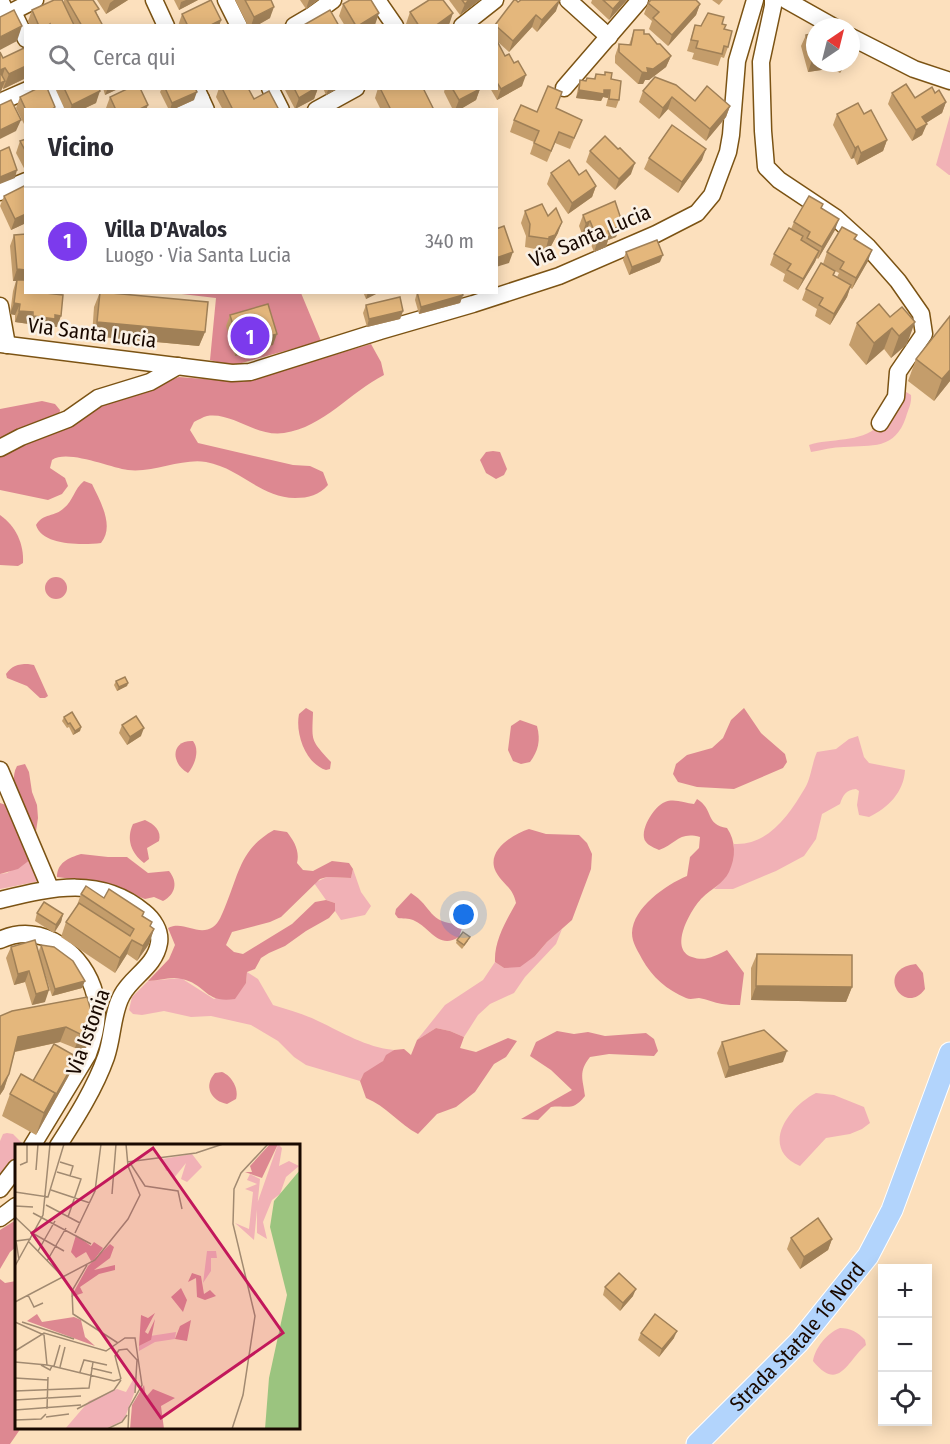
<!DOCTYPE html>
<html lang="it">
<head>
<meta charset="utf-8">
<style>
	body { margin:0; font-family:"Fira Sans Condensed",sans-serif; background:#f7f7f7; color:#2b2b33 }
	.controls { position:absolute; right:18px; bottom:18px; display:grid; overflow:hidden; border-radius:0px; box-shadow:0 3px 15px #0003 }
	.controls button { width:54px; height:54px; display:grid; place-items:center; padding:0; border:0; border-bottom:2px solid #e1e1e2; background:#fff; color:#2b2b33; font:30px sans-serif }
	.compass { position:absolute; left:806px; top:18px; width:54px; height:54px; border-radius:50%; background:#fff; box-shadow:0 3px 15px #0003; rotate:35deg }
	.you { position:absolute; left:464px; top:915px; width:21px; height:21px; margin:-15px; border:4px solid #fff; border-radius:50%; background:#1a73e8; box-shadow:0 0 0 9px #1a73e833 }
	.badge { display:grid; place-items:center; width:39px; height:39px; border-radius:50%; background:#7c3aed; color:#fff; font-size:20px; font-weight:700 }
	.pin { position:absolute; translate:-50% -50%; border:3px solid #fff; box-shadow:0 2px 6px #0006 }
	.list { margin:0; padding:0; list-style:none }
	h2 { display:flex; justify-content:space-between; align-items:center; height:78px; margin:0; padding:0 24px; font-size:26px }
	h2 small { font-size:20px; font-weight:400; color:#7c7c81 }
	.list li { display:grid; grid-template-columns:39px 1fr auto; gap:18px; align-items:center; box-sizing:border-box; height:108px; padding:0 24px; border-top:2px solid #e1e1e2 }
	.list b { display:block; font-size:22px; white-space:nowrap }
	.list p { margin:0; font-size:20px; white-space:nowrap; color:#7c7c81 }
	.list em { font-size:20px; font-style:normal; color:#7c7c81 }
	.icon { flex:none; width:33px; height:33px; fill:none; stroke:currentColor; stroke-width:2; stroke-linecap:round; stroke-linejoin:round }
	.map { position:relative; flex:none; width:950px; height:1444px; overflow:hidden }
	.search { position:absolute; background:#fff; box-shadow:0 3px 15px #0003; left:24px; top:24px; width:474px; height:66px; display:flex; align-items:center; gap:15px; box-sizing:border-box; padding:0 21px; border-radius:0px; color:#7c7c81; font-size:22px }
	.panel { position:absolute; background:#fff; box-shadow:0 3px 15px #0003; left:24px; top:108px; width:474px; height:186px; border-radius:0px }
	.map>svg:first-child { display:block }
	.green { fill:#f1b1b6 }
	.forest { fill:#dd8891 }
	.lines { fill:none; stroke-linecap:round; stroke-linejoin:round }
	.minor-casing { stroke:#7b5314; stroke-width:19 }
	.major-casing { stroke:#fff; stroke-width:23 }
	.minor { stroke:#fff; stroke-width:16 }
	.major { stroke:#b2d4fc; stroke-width:21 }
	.wall { fill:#c49d6b; fill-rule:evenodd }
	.shaded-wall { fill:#a08057 }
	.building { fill:#e4b77c; stroke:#a08057; stroke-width:1.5 }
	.labels { text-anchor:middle; stroke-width:5; stroke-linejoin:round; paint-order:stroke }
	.street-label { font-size:21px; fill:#190900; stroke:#faf1e5 }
	.inset-road { fill:none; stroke:#a18a71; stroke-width:1.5 }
	.view { fill:#c2185b; fill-opacity:0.15; stroke:#c2185b; stroke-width:3 }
	.inset-edge { fill:none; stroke:#190900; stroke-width:3 }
</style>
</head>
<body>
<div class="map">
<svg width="950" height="1444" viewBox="0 0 950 1444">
	<rect width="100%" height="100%" fill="#fce0bd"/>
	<g class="green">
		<path d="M950,115V175H949L936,165Z"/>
		<path d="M903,390L911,395C912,403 908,410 906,417C895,450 872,445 844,447C833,447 822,450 811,452L809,445C830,438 861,443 878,426C888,416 895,401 903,390Z"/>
		<path d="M858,736L864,757L869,763L905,770C904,792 888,808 869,817L859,815L857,805L859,791L856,789C846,790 843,795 840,804L822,814L816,839L804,856L776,871L733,889H714C727,879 733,860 734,844C768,846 789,815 805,788C811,778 812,763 817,752L836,749L849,739Z"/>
		<path d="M31,859L40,881L0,889V874L7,873Z"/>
		<path d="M353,869L361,892L371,906L365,915L341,920L335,911V903L326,900L314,883L327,877L351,878Z"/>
		<path d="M562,929L556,944L525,977L514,993L490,1004L478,1015L464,1037L450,1031L436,1028L417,1040L445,1005L483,980L495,962L504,968L535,956L547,942Z"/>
		<path d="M247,972L258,979L273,1005C288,1010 304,1014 318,1021C344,1033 365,1047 394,1050C388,1054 387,1056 383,1061C375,1071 366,1067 360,1081L306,1065L294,1057L278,1041L251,1025L211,1016L191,1017L164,1011L142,1015L133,1014L129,1010L132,997L148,981L181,978L214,999L246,983Z"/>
		<path d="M816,1093L834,1095L864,1107L870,1123L862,1129L850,1134L826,1138L800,1166C759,1148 788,1107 816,1093Z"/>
		<path d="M7,1133L13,1134L24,1145L16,1146V1159L0,1181V1141L3,1134Z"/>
		<path d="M840,1328C850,1328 858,1332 865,1340L866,1345C847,1361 839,1393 813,1361C815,1348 827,1333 840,1328Z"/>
	</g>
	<g class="forest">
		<path d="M173,293H301L321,341L231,366L210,360L216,298Z"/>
		<path d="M371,344L381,362L384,375C350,392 324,427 284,433C255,437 233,412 207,416C203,417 198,420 194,422L190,430L198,443L293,465L310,466L323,472L328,485C319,495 309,498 295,498C259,497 240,468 206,462C182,458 154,473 128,470C110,468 68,449 52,460L50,468L65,478L68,486L62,494L48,500L0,490V454L91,409L179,377L242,382Z"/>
		<path d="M42,401L55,404L60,410L59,417L0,441V409Z"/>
		<path d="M493,451L500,452L507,469L504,475L496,479L486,473L480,460L486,452Z"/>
		<path d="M84,481L92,484C100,501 115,526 101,543C83,545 42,546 36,525C43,513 55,517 64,508C73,501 74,489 84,481Z"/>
		<path d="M0,515C16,526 24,544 23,563L18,566L0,565Z"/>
		<circle cx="56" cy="588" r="11"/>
		<path d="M28,664L34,665L48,696L45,698H40L27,686L7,678L6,674C12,666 17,664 28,664Z"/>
		<path d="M306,708L313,712C312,742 310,739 331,762L330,769L326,770C306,764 295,734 299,714Z"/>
		<path d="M744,708L761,733L785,754L787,762L783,768L734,789L697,787L678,782L673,774L676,764L687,755L712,748L723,738L731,720Z"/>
		<path d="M520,720L537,726C541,741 538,751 530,762L521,764L513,761L508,750L511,726Z"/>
		<path d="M193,741C200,750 195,765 188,773C171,764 170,740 193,741Z"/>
		<path d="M25,764L29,772L32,792L37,805L38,818L35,838C27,820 6,785 17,766Z"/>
		<path d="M697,799C714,809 705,825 727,828C736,841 736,857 729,872C723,884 711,889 702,898C691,909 668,949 692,957C705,962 715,956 727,950L744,973L740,1005C734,1005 727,1005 722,1004C714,1003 707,999 699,998C695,998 691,1000 686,998C667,990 652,977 642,959C638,951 632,943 632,933C633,907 666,885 687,876L690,857L699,848L700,837C679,831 676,844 659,850C655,848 649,846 646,842C638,832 654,806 665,802C674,798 685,803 694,804Z"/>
		<path d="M0,803L12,807L31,859L18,869L0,874Z"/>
		<path d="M145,820C154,824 162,831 159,841L147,848L149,859L144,863C131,853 126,839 133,824Z"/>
		<path d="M529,829L546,834L579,835L587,843L592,854L591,869L572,920L547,942L535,956L520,967L504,968L495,962C494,941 506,921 516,903C513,887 503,885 496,872C485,851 513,834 529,829Z"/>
		<path d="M274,830L287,832C294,841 300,851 297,863L303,870L313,871L332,861L349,863L353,869L351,878L327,877L320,879L281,917L270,922L232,932L226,945L234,952L243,954L292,924L315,902L326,900L335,903V911L329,918L306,931L285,946L269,953L261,958L255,969L247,972L246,983L235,999C205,1004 206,984 182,979C171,976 159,981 148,981L169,959L175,945L168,928C184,920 198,937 213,927C219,923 222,914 225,907C239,874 240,849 274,830Z"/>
		<path d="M81,854L108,857H127L148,873L169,871C178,882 176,894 163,901L154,897L145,899L117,889L88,881L57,877C57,863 68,858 81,854Z"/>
		<path d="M411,893C433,907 428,923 459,924L462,928L459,937C438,950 430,927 413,920C409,918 402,919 398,918L395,914L396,909Z"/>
		<path d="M916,964L923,973L925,989C904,1018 873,969 916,964Z"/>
		<path d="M436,1028L450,1031L464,1037L460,1048L476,1052L508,1038L517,1041L506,1057L494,1064L475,1092L456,1107L437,1114L418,1134C399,1124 386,1106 366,1098L360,1081L364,1073L383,1061L386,1055L394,1050L404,1049L411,1055L417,1040Z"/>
		<path d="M557,1031L574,1034L588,1032L605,1036L646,1033L654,1039L658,1051L654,1056L609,1054L590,1057C578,1072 583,1079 585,1096C572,1112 568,1105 551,1107L538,1120L521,1119L572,1090L551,1070L530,1056L536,1042Z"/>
		<path d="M222,1072C232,1076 239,1089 236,1099L227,1104C211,1101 203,1086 215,1073Z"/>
		<path d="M16,1220V1247L10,1252L0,1269V1230Z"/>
		<path d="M0,1279L5,1283L16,1281V1428H21L10,1444H0Z"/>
	</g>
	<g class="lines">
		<g class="minor-casing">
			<g id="minor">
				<path d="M0,0L7,15"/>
				<path d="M154,0L166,26"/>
				<path d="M226,0L239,26"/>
				<path d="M377,0L395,26"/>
				<path d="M568,0L609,37"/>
				<path d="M773,0V6L761,62L763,131L766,167L779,180L836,218L868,247L898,281L921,314L924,334L898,372L896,397L880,423"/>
				<path d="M786,0L834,27"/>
				<path d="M13,12L26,39"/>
				<path d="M0,18L35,0"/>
				<path d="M294,26L311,16L333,0"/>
				<path d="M462,26L495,0"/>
				<path d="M851,37L914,69L950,81"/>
				<path d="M48,88L58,110"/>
				<path d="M196,88L206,110"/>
				<path d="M270,88L281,110"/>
				<path d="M564,88L640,0"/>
				<path d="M0,102L32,88"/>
				<path d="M180,110L201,99"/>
				<path d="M316,110L356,88"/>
				<path d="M0,192L26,181"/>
				<path d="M0,306L7,345"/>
				<path d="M0,344L232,373L250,372L380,331L473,304L559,276L656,234L697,213L712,195L728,152L731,135L737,61L755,0"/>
				<path d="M0,448L21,437L68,419L98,398L150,382L178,366"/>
				<path d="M0,770L50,888"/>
				<path d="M0,900C50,888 100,875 144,912C153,919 161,931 159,943C155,967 132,976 122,995C112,1013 113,1037 106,1057C95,1088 76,1118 58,1146"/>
				<path d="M0,940C42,920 85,954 95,995C100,1015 95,1035 88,1054L32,1146"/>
				<path d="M0,1189L16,1168"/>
				<path d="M0,1218L16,1206"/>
			</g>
		</g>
		<g class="major-casing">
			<g id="major">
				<path id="s1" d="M697,1444L799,1342L868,1256L892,1210L950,1053"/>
			</g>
		</g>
		<use href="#minor" class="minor"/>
		<use href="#major" class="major"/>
	</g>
	<g class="wall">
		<path d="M64,0H93L97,14L103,26H30L28,21L32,10L63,3Z"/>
		<path d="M97,0H128L106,14Z"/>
		<path d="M174,0H198L179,10Z"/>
		<path d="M235,0H271L270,18L256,26H248Z"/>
		<path d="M300,0H318L306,9Z"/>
		<path d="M449,0H480L460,15Z"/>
		<path d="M592,0H627L609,20L591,3Z"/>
		<path d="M712,0H723L719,5Z"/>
		<path d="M518,2L556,11L537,32L532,27L509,52L498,42L505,56L514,63L522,86L497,100L490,88H496V26Z"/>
		<path d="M648,3L700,4L696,15L668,46L649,29L652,21L644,14Z"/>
		<path d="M343,4L375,25L373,26H345L339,16Z"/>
		<path d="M410,12L449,25L447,26H407L406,24Z"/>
		<path d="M182,14L221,20L219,26H178Z"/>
		<path d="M722,24L724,29L728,47L724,58L721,57L718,66L692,59L694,53L687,51L695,25L701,26Z"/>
		<path d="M634,30L644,34L671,56L666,67L649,80H645L643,84H638L615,63V56L619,44L629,45Z"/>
		<path d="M806,35L815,63H846L840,73L829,67V66L828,69L808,72L801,46Z"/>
		<path d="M26,52V78L3,89L2,87L0,94L3,58Z"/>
		<path d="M596,74L611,79L619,100L616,108L606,106L608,98L603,97L601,101L576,98L578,88L580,80L586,81L587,78L594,79Z"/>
		<path d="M55,88H99L96,103L81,110H65Z"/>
		<path d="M103,88H120L105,95Z"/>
		<path d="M162,88H195L194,100L172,110H169L160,92Z"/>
		<path d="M219,88H248L254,99L279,110H223L216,97Z"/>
		<path d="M284,88H318L314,99L295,109Z"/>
		<path d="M323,88H338L326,95Z"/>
		<path d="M378,88H423L434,110H381L375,98Z"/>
		<path d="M445,88H480L476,100L459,110H453L444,92Z"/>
		<path d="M643,91L695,101L730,106L726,117L706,141L668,109L659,119L639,102Z"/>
		<path d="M892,93L915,98L935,93L946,102L942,113L926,123L922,135L912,141L888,104Z"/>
		<path d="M20,97L55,110H26V128L16,108Z"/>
		<path d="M110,97L146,110H107L106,108Z"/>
		<path d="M556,109L582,120L570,149L555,143L547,162L530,154L534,142L510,132L514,120L537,112Z"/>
		<path d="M837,114H864L887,140L883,151L857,165L854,158L851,159L833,125Z"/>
		<path d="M26,139V172L16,153L20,141Z"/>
		<path d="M590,151L631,174L615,190L586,162Z"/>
		<path d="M649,158L702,160L678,193L644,169Z"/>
		<path d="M551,173L596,186L592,197L568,214L547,184Z"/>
		<path d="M26,185V223L11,230L0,206L4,196Z"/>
		<path d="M823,204L821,209L835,230L818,259L817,258L798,290L783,281L785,274L770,265L774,254L791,229L794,222Z"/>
		<path d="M525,211L548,216L558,233L551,246L546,248L545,251L525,247L526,236L521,223Z"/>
		<path d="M583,215L621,219L616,237L608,240L606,247L594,252L586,232L582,234L579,226Z"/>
		<path d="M14,235L26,292L57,327L52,326L51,330L29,327V324L15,322V315L10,314L13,291L16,281H13L10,246Z"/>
		<path d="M857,235L855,240L868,261L852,289L850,288L847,297L830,325L815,316L817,309L802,300L806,289L823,264L827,252ZM835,271L839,273L837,277L834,275Z"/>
		<path d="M626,252L660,262L629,275L623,260Z"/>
		<path d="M100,292L205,332L199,346L92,336L94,307Z"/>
		<path d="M363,292H380L366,299Z"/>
		<path d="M417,292L463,295L460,303L419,314L415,300Z"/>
		<path d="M879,304L907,344L891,358L884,349L866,365L849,345L857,323Z"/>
		<path d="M366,305L403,311L400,319L367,327L363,313Z"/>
		<path d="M230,315L273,345L235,356L226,326Z"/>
		<path d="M916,359L950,381L934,401L908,381Z"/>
		<path d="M116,681L128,683L127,686L117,691L114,685Z"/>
		<path d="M64,717L81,727L80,731L73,735L69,727L67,728L62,721Z"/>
		<path d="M122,725L141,736L127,745L119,733Z"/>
		<path d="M81,894L104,898L144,912L143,916L152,922L150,926L154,929L149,944L137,961L127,954L115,973L61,937L66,922L76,908Z"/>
		<path d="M37,913L63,914L61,922L54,933L35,921Z"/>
		<path d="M35,940L45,1002L32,1005L25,982L14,985L6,958L11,947Z"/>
		<path d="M457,940L468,941L462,949L456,943Z"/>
		<path d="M41,945L82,988L52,996L38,953Z"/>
		<path d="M757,954L852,987L846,1002L751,1000V968Z"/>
		<path d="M0,1016L93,1026L86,1048H75L60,1042L15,1052L4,1089L0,1095Z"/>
		<path d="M722,1042L783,1062L725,1078L717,1053Z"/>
		<path d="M73,1068L36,1135L2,1116L10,1094L33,1081Z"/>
		<path d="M791,1238L832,1239L828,1250L800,1269L787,1249Z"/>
		<path d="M605,1287L633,1296L620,1311L603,1295Z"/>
		<path d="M641,1333L674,1338L659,1357L638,1340Z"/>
	</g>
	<g class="shaded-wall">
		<path d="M114,0H128L106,14L110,3Z"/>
		<path d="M186,0H198L179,10L181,2Z"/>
		<path d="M309,0H318L306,9Z"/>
		<path d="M469,0H480L460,15L465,4Z"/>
		<path d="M560,0L556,11L537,32L542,20Z"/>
		<path d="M621,0H627L609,20L613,9Z"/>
		<path d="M700,4L696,15L668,46L672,35Z"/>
		<path d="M274,7L270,18L256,26H251L254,17Z"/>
		<path d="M379,13L375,25L373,26H358Z"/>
		<path d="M453,13L449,25L447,26H435Z"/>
		<path d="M536,15L532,27L509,52L513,41Z"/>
		<path d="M221,20L219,26H209Z"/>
		<path d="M22,26L17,41L0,50V37Z"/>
		<path d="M671,56L666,67L649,80H645L643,84H638L642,72L647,68Z"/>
		<path d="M812,60H815V63H830L828,69L808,72Z"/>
		<path d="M843,63H846L840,73Z"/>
		<path d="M26,66V78L3,89L9,74Z"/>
		<path d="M5,68L0,83V70Z"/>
		<path d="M526,75L522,86L497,100L501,89Z"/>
		<path d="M5,81L0,94V83Z"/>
		<path d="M108,88H120L105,95Z"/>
		<path d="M316,88H318L314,99L295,109L299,98Z"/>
		<path d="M329,88H338L326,95Z"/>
		<path d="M480,89L476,100L459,110H455L459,100Z"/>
		<path d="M579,90H610L608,98L603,97L601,101L576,98Z"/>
		<path d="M100,91L96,103L81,110H70L72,105Z"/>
		<path d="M197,92L194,100L172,110H170L172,103Z"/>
		<path d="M672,97L668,109L659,119L663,108Z"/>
		<path d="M946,102L942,113L918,128L922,117Z"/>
		<path d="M148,105L146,110H138Z"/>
		<path d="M730,106L726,117L706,141L710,129Z"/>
		<path d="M21,120L16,131L0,139V130Z"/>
		<path d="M927,124L922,135L912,141L916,130Z"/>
		<path d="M887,140L883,151L857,165L861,153Z"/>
		<path d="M858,146L854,158L851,159L855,148Z"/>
		<path d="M706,149L702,160L678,193L682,182Z"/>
		<path d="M635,163L631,174L615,190L619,179Z"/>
		<path d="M17,170L15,178L0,184V177Z"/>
		<path d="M596,186L592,197L568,214L572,203Z"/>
		<path d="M26,214V223L11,230L15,219Z"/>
		<path d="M621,219L618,226H620L616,237L608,240L606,247L594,252L598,240L618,220Z"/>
		<path d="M839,219L835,230L818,259L822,247Z"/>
		<path d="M590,221L586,232L582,234L586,223Z"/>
		<path d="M562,222L558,233L551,246L546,248L549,237Z"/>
		<path d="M872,250L868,261L852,289L856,278Z"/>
		<path d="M819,251L815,262L798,290L803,279Z"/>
		<path d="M513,252L509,263L496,267V258Z"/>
		<path d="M663,255L660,262L629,275L632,267Z"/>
		<path d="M17,269L26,270V281H13Z"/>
		<path d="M851,285L847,297L830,325L834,314Z"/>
		<path d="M368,292H380L366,299Z"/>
		<path d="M463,295L460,303L419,314L421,307Z"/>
		<path d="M14,303L20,304L15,315L10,314Z"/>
		<path d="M19,311L33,312L29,324L15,322Z"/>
		<path d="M403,311L400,319L367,327L369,319Z"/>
		<path d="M55,315L61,316L57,327L52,326L51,330L29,327L33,316Z"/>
		<path d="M97,322L205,332L199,346L92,336Z"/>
		<path d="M915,322L907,344L891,358L899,336Z"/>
		<path d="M892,328L884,349L866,365L874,343Z"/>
		<path d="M277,334L273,345L235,356L239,345Z"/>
		<path d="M950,370V381L934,401L942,379Z"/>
		<path d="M128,683L127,686L117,691L119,687Z"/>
		<path d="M81,727L80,731L73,735L75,731Z"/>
		<path d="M144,728L141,736L127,745L130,737Z"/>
		<path d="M63,914L61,922L54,933L56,925Z"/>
		<path d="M154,929L149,944L137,961L143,946Z"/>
		<path d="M132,940L127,954L115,973L120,958Z"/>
		<path d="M29,971L25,982L14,985L18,974Z"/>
		<path d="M85,981L82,988L52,996L55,989Z"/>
		<path d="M756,986L852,987L846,1002L751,1000Z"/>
		<path d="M49,990L45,1002L32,1005L36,994Z"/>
		<path d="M91,1021H94L86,1048H75L80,1034Z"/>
		<path d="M66,1027L60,1042L13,1052L18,1037Z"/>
		<path d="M787,1051L783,1062L725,1078L729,1067Z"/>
		<path d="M77,1057L73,1068L36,1135L44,1113Z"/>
		<path d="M9,1074L4,1089L0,1095V1089Z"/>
		<path d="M832,1239L828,1250L800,1269L804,1257Z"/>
		<path d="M636,1289L633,1296L620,1311L623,1303Z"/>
		<path d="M677,1331L674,1338L659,1357L662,1349Z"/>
	</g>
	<g class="building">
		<path d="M54,0H62L74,25L50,26V24L47,26H39L32,10Z"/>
		<path d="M67,0H93L99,9L95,11L103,26H82Z"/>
		<path d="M211,0L221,20L209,26H188L182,14Z"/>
		<path d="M245,0H271L274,7L254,17Z"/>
		<path d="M350,0H371L379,13L358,26H356L343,4Z"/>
		<path d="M429,0H443L453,13L435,26H419L410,12Z"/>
		<path d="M462,0H469L465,4Z"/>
		<path d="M514,0H516L518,2L521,0H560L542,20L536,15L513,41L495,25Z"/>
		<path d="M603,0H621L613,9Z"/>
		<path d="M651,0H696L700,4L672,35L653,18L659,12L648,3Z"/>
		<path d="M14,10L22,26L0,37V17Z"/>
		<path d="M330,10L339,26H302Z"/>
		<path d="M708,13L724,17L722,24L726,25L724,29L732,31L728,47L724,46L722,54L696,48L698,41L691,40L695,25L701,26Z"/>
		<path d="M634,30H644V34H649L657,44H660L671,56L653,69L647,68L648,73L642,72L619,52V44L631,45Z"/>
		<path d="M815,33V60H812L806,35Z"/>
		<path d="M496,41H497L505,56L509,54L514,63L518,61L526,75L501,89L496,81Z"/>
		<path d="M24,48L26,52V66L9,74L5,68L0,70V52L3,58Z"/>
		<path d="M0,72L5,81L0,83Z"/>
		<path d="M605,72L612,73L611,79L621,81L619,100L609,99L610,90H604V94L579,90L580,80L586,81L587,78L595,79L596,74L605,75Z"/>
		<path d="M655,77L676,85L695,101L707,86L730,106L710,129L672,97L663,108L643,91Z"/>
		<path d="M906,84L915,98L932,87L935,93L939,90L946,102L922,117L927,124L916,130L892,93Z"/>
		<path d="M548,86L562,92L556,108L582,120L574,138L559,132L551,151L534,143L539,131L514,120L521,105L537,112Z"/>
		<path d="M38,88H47L55,107L51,110H26L20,97Z"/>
		<path d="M64,88H99L100,91L72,105Z"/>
		<path d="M129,88H140L148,105L138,110H116L110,97Z"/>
		<path d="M165,88H195L197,92L172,103Z"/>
		<path d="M222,88H248L254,99L269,91L279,110H233Z"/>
		<path d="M294,88H316L299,98Z"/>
		<path d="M380,88H423L434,110H391Z"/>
		<path d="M452,88H480V89L459,100Z"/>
		<path d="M11,100L21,120L0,130V105Z"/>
		<path d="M858,103L864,114L871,110L887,140L861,153L858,146L855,148L837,114Z"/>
		<path d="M672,125L706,149L682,182L649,158Z"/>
		<path d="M605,136L618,149L620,148L635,163L619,179L590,151Z"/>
		<path d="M26,139V152L20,141Z"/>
		<path d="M9,147L17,170L0,177V151Z"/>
		<path d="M569,160L579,175L586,170L596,186L572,203L551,173Z"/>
		<path d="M26,185V214L15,219L4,196Z"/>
		<path d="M809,196L823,204L821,208L839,219L822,247L807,238L810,232L794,222Z"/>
		<path d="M615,201L621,219L618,220L620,226L608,231L610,236L598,240L590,221L586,223L583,215Z"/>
		<path d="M542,204L548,216L556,208L562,222L555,235L549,237V239L529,236L530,224L525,211Z"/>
		<path d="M504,226L513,252L496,258V229Z"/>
		<path d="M842,227L857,235L854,239L872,250L856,278L840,269L844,262L827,252Z"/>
		<path d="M789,228L803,236L801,240L819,251L803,279L787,270L791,264L774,254Z"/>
		<path d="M26,234V270L17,269L14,235Z"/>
		<path d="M657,240L663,255L632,267L626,252Z"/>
		<path d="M821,263L835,271L833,275L851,285L834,314L819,305L823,298L806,289Z"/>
		<path d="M17,280H26V292H37L63,295L61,316L55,315V319L33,316V312L19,311L20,304L14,303Z"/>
		<path d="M100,292L208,302L205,332L97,322Z"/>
		<path d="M417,292H462L463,295L421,307Z"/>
		<path d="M400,297L403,311L369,319L366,305Z"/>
		<path d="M268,304L277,334L239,345L230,315Z"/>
		<path d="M879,304L890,317L902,307L915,322L899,336L892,328L874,343L857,323Z"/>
		<path d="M950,316V370L942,379L916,359Z"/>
		<path d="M125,677L128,683L119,687L116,681Z"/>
		<path d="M72,712L81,727L75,731L70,723L68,724L64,717Z"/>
		<path d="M136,716L144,728L130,737L122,725Z"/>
		<path d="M86,886L104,898L109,889L144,912L142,916L152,922L150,926L154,929L143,946L132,940L120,958L66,922L79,903L130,936L134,929L81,894Z"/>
		<path d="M44,902L63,914L56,925L37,913Z"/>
		<path d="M463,932L470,937L464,945L457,940Z"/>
		<path d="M35,940L49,990L36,994L29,971L18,974L11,947Z"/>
		<path d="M41,945L54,947L73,961L85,981L55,989Z"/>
		<path d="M757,954L852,955V987L756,986Z"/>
		<path d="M87,997L94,1021H91L93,1027L91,1033L80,1034L66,1027L18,1037L9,1074L0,1089V1016L12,1011Z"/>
		<path d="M764,1030L787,1051L729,1067L722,1042Z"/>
		<path d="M54,1044L77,1057L53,1100L55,1093L33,1081Z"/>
		<path d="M21,1074L55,1093L44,1113L10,1094Z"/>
		<path d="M818,1218L832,1239L804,1257L791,1238Z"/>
		<path d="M619,1273L636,1289L623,1303L605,1287Z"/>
		<path d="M655,1314L677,1331L662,1349L641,1333Z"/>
	</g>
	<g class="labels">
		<g class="street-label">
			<text transform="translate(590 236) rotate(-23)" y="7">Via Santa Lucia</text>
			<text transform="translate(92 333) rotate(7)" y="7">Via Santa Lucia</text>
			<text transform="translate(88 1032) rotate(-70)" y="7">Via Istonia</text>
			<text dy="7" stroke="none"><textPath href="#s1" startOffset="147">Strada Statale 16 Nord</textPath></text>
		</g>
	</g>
	<g transform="translate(15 1144)">
		<rect width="285" height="285" fill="#fce0bd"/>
		<path d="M263,0L267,4L264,22L274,17L284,22L271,33L265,50L257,56L248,78L252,95L242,89V60ZM177,10L187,23L172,38L166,35L171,19L159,34L155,26L151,27L147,15ZM235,30L245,35L239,96L220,79L234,85L238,48L230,45L242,40L232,36ZM192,107H201L202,114H196V127L188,139ZM161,188L160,195L140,198L124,207V202L136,196L135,192ZM119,234L122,242L109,276L90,285H50L74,257L102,245L111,248Z" fill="#f1b1b6"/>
		<path d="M255,0H263L247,34L230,28H237L235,22ZM61,91L76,102L79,98L88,104L79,116L76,117L71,108L61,114L56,108ZM95,100L99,103L95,114L79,126L100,121V126L84,130L65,143L68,149L56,153L73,122ZM177,129L186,132L189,150L195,146L201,152L190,156L182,153L181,134L173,138ZM166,144L172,156L168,168L156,153ZM140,169L130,188L133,190L140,175L136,196L124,202L126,171L133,174ZM22,170L27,178L59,173L66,176L70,193L80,202L12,177ZM176,176L172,197L160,195L165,182ZM129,241L131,253L138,245L160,254L146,262L149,285H115L117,261Z" fill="#dd8891"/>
		<path d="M285,26V285H250L254,234L272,151L255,83L259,57Z" fill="#9bc47f"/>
		<path class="inset-road" d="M45,18L58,22L55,32M112,18L181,9L208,0M115,19L130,42L163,47L167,65M5,21L12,18V0M21,26L23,0M42,28L66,35L53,73M36,46L75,59M0,48L33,53L49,0M97,50L101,0M31,61L65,79M0,62L18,63M18,69L76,100M0,73L19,91M60,89L80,47L86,0M19,90L49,107M14,98L48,133M23,107L40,77M4,116L1,97L16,95M32,117L51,84M72,121L57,147L58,170L103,199M0,122L28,71L35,0M13,151L19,163L28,159M0,158L80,116L113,75L125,51L113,22L111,0M0,178L29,191L32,221M7,178L59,195M0,207L29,189L91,207L110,194H120L127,241L114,264L113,285M0,218L32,221M26,221L35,226L37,222L32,221M37,222L99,237L106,235M39,222L45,201M45,223L50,203M76,224L97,229M65,228L69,216L92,221M0,234L33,236M106,235L100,212L104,206L112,205L122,216L120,249M0,247L74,244L78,218M0,256L66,252M32,265L33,233M62,265L99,246L106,236M0,266L66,261M31,273L54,270M0,276L26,275L31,270M92,285L107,278L112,271M217,285L228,251L240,172L218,80L219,45L226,29L253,0"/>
		<path class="view" d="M138,4L268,189L146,274L17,89Z"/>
		<rect width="285" height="285" class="inset-edge"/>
	</g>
</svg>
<div class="controls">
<button>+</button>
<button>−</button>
<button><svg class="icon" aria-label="locate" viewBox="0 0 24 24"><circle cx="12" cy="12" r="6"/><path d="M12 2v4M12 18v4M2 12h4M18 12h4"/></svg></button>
</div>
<svg class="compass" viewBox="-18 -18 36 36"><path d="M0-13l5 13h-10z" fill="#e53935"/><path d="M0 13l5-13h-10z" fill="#7c7c81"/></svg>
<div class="you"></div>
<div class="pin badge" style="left:250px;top:336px">1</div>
<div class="search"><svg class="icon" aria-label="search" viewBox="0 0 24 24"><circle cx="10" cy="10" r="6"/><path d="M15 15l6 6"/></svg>Cerca qui</div>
<section class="panel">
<h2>Vicino<small></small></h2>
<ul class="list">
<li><span class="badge">1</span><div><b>Villa D'Avalos</b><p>Luogo · Via Santa Lucia</p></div><em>340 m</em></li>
</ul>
</section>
</div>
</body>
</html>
